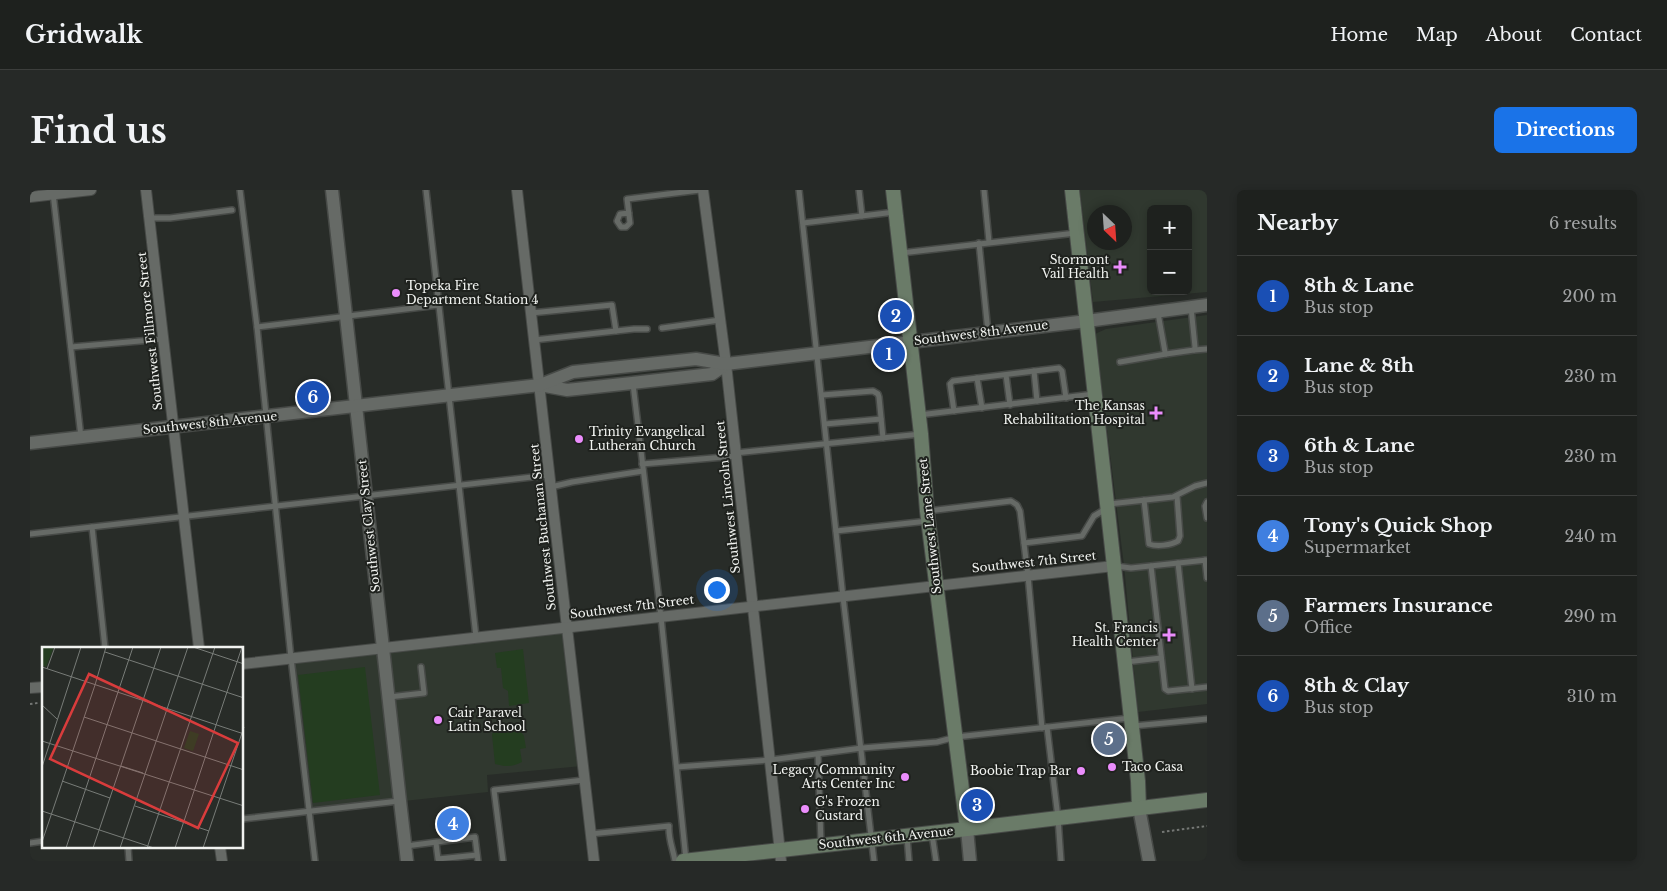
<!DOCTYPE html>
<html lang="en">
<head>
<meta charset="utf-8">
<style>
	body { margin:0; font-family:"Libre Baskerville",serif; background:#262927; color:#f1f3f6 }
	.controls { position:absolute; right:15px; top:15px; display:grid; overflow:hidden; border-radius:8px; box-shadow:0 2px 8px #0003 }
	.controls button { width:45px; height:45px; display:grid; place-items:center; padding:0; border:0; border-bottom:1px solid #3c3e3c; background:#1e211e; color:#f1f3f6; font:25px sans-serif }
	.compass { position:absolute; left:1057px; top:15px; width:45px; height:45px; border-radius:50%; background:#1e211e; box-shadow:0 2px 8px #0003; rotate:155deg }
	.you { position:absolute; left:686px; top:399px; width:18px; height:18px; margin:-12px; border:4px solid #fff; border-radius:50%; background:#1a73e8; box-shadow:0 0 0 8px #1a73e833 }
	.badge { display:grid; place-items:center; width:32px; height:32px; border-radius:50%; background:#1a73e8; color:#fff; font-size:16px; font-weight:700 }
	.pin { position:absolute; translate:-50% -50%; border:2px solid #fff; box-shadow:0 1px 5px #0006 }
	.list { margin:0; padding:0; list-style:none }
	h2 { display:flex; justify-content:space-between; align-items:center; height:65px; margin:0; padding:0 20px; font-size:21px }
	h2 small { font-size:16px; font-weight:400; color:#a1a3a4 }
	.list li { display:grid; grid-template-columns:32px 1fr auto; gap:15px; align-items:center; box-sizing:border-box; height:80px; padding:0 20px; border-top:1px solid #3c3e3c }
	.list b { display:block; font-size:19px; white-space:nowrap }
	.list p { margin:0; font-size:16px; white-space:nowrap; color:#a1a3a4 }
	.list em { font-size:16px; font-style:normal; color:#a1a3a4 }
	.map { position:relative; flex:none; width:1177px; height:671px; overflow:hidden; border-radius:8px }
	header { display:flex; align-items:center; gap:30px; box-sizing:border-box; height:70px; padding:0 25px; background:#1e211e; border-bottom:1px solid #3c3e3c }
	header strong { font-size:24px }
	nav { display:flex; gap:28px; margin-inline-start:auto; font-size:18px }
	.intro { display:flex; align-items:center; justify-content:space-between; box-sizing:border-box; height:120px; padding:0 30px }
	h1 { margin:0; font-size:35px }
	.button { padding:12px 22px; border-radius:8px; background:#1a73e8; color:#fff; font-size:18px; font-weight:700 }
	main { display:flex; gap:30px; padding:0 30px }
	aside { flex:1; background:#1e211e; border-radius:8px; box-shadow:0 2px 8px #0003 }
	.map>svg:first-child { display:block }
	.built { fill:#30382f; fill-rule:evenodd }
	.green { fill:#243d20 }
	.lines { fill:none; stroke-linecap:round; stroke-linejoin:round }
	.service-casing { stroke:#474a47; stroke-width:8 }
	.minor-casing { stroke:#474a47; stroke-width:12 }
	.tertiary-casing { stroke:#474a47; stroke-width:15 }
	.secondary-casing { stroke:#474a47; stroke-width:16 }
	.path { stroke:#747774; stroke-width:2; stroke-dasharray:2.5 2.5; stroke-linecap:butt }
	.service { stroke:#666a66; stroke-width:5 }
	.minor { stroke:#666a66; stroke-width:10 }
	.tertiary { stroke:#666a66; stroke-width:12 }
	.secondary { stroke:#6a7b68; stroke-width:14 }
	.poi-dot { fill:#eb8dfc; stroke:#1f221e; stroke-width:2 }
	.labels { text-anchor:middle; stroke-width:4; stroke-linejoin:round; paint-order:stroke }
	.poi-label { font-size:12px; fill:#f1f3f0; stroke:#1f221e; text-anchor:end }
	.street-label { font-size:12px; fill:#f1f3f0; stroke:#1f221e }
	.inset-road { fill:none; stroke:#787c78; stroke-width:1 }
	.view { fill:#d93c3c; fill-opacity:0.15; stroke:#d93c3c; stroke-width:2.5 }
	.inset-edge { fill:none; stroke:#f1f3f0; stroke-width:2.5 }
</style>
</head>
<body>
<header>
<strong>Gridwalk</strong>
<nav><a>Home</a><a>Map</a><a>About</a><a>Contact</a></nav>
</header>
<div class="intro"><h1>Find us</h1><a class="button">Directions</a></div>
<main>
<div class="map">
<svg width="1177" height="671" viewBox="0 0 1177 671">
	<rect width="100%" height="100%" fill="#282c28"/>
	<g class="built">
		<path d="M1050,0H1177V102L1063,112ZM1121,19H1158V101H1121ZM1064,22H1094V52H1064Z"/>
		<path d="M1177,125V514L1108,522L1094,375L1065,144L1076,139Z"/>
		<path d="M536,438L552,576L457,585L458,602L280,621L261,468Z"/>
	</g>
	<g class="green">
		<path d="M493,459L499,513L479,516L478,501L473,498L471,478H467L465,463Z"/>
		<path d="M335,477L350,605L283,613L268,485Z"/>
		<path d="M487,537L494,546L496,558L490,559L492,572C482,577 476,577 465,574L462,545L464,540Z"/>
	</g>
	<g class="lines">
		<g class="service-casing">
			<g id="service">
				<path d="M210,0L227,137L261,468L285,671"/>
				<path d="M396,0L446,447"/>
				<path d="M769,0L813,407L844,671"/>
				<path d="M829,0L832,26"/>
				<path d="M954,0L959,52"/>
				<path d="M23,3L51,247"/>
				<path d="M599,23L590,24L587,31L591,37H596L600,33L597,9L670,0"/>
				<path d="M120,28H140L202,20"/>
				<path d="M773,33L865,22"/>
				<path d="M949,53L958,142"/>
				<path d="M871,63L1046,43"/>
				<path d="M501,123L582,115L586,141"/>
				<path d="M1128,123L1135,162L1136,164L1164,160L1165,157L1161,117"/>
				<path d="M227,137L409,115"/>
				<path d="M632,138L690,130"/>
				<path d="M504,150L604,139H617"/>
				<path d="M41,157L133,149"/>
				<path d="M1164,160L1177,159"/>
				<path d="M1090,172L1136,164"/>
				<path d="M1004,181L1007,211"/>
				<path d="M976,185L980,215"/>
				<path d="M947,188L952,218"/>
				<path d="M603,194L631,427L656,670"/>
				<path d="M792,205L843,201L848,204L849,207L853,248"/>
				<path d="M924,221L920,194L923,191L1029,178L1032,181L1036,208"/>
				<path d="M889,225L1064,204"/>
				<path d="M795,234L851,229"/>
				<path d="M705,263L891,244"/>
				<path d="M612,274L706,266"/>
				<path d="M521,297L542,292L613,281"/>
				<path d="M1114,310L1119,354C1127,357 1141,355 1148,351L1150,346L1147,306"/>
				<path d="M1177,312L1175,316L1177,328"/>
				<path d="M1079,314L1143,307L1165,296L1177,293"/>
				<path d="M898,321L981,311L987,315L990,321L998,386L1012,538"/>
				<path d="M62,337L75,458"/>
				<path d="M806,341L898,331"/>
				<path d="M0,344L520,285"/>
				<path d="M994,353L1052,346L1064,326L1077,318"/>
				<path d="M1175,370L1177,388"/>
				<path d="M1148,373L1162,499"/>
				<path d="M1086,376L1101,378L1177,370"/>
				<path d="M1121,376L1135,499L1138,501L1177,497"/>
				<path d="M1096,472L1131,468"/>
				<path d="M359,507L394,503L391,477"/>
				<path d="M1103,536L1177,529"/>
				<path d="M1017,537L1028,628L1031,671"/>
				<path d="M788,564L791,653"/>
				<path d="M647,577L740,570L832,558L907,552L926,547L1100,528"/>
				<path d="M212,629L369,611"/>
				<path d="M560,644L639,636C638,648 643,659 645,671"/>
				<path d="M902,644L906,671"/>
				<path d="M877,647L879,671"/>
				<path d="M0,653L14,651"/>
				<path d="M406,653L408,669L447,665"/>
				<path d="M376,656L445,647L448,671"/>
				<path d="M98,657L99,671"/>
				<path d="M473,671L464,600L554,590"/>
			</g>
		</g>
		<g class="minor-casing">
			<g id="minor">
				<path d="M116,0L169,458"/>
				<path d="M487,0C513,224 537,447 564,671"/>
				<path d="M673,0L696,174L751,671"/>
				<path d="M0,7L61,0"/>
				<path d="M212,474L1084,376"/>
				<path d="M0,498L14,497"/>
				<path d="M190,657L192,671"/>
			</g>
		</g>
		<g class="tertiary-casing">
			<g id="tertiary">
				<path d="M302,0L370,611L377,671"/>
				<path d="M510,195L537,200L602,193L682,184L696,174"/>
				<path d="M0,253L510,195L543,182L666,169L696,174L1057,131L1177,115"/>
				<path d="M1109,618L1119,671"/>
				<path d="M937,639L940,671"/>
			</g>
		</g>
		<g class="secondary-casing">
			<g id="secondary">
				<path d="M863,0L891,244L897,321L937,639"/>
				<path d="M1042,0L1108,591L1109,618"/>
				<path d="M653,671L937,639L1177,610"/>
			</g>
		</g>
		<g class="path">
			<path d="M0,514L8,513"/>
			<path d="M1132,642L1177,636"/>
		</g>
		<use href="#service" class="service"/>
		<use href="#minor" class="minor"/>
		<use href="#tertiary" class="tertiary"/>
		<use href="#secondary" class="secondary"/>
	</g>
	<g class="poi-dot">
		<path d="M1087.5 69.5h5v5h5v5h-5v5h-5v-5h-5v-5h5z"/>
		<circle cx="366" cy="103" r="5"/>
		<path d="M1123.5 215.5h5v5h5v5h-5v5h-5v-5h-5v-5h5z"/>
		<circle cx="549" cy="249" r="5"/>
		<path d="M1136.5 437.5h5v5h5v5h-5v5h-5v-5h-5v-5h5z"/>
		<circle cx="408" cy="530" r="5"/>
		<circle cx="1082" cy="577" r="5"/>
		<circle cx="1051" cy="581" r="5"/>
		<circle cx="875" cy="587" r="5"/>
		<circle cx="775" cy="619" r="5"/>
	</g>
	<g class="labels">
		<g class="poi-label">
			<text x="1079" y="74">Stormont<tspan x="1079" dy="14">Vail Health</tspan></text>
			<text x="376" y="100" text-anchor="start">Topeka Fire<tspan x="376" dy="14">Department Station 4</tspan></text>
			<text x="1115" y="220">The Kansas<tspan x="1115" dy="14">Rehabilitation Hospital</tspan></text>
			<text x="559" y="246" text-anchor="start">Trinity Evangelical<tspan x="559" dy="14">Lutheran Church</tspan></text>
			<text x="1128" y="442">St. Francis<tspan x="1128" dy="14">Health Center</tspan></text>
			<text x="418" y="527" text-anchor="start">Cair Paravel<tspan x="418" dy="14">Latin School</tspan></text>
			<text x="1092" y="581" text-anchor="start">Taco Casa</text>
			<text x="865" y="584">Legacy Community<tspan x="865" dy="14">Arts Center Inc</tspan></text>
			<text x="1041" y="585">Boobie Trap Bar</text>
			<text x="785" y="616" text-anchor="start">G's Frozen<tspan x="785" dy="14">Custard</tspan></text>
		</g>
		<g class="street-label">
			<text transform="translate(120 141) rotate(-96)" y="4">Southwest Fillmore Street</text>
			<text transform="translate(951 143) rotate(-7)" y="4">Southwest 8th Avenue</text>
			<text transform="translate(180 233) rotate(-6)" y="4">Southwest 8th Avenue</text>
			<text transform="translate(698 307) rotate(-96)" y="4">Southwest Lincoln Street</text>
			<text transform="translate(339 336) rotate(-96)" y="4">Southwest Clay Street</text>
			<text transform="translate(900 336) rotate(-96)" y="4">Southwest Lane Street</text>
			<text transform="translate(513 337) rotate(-96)" y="4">Southwest Buchanan Street</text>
			<text transform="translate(1004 372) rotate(-6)" y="4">Southwest 7th Street</text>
			<text transform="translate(602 417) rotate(-7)" y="4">Southwest 7th Street</text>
			<text transform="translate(856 648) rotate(-6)" y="4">Southwest 6th Avenue</text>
		</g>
	</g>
	<g transform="translate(12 457)">
		<rect width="201" height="201" fill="#282c28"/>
		<path d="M0,0H12L4,20L0,18ZM148,84L157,87L151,104L142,101Z" fill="#243d20"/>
		<path class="inset-road" d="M151,0L202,17M63,5L202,51M0,20L202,87M5,22L13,0M53,38L64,0M76,45L91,0M0,58L15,72M42,70L202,123M0,94L202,159M79,119L101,126M0,120L39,0M20,134L68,151M93,159L167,184M0,164L112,201M0,195L53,38M24,201L76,45M51,201L119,0M78,201L146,0M105,201L173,0M133,201L200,0M161,201L202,80"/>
		<path class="view" d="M47,27L196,96L156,181L8,112Z"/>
		<rect width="201" height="201" class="inset-edge"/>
	</g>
</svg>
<div class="controls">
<button>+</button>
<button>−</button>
</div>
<svg class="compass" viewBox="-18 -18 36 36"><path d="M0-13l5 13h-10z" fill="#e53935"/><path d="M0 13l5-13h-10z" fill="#a1a3a4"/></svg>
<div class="you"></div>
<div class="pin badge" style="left:859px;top:164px;background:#1a4fb4">1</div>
<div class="pin badge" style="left:866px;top:126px;background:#1a4fb4">2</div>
<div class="pin badge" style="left:947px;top:615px;background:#1a4fb4">3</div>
<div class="pin badge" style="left:423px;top:634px;background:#3f7fe0">4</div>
<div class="pin badge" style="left:1079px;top:549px;background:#5c6f8a">5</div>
<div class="pin badge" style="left:283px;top:207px;background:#1a4fb4">6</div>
</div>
<aside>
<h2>Nearby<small>6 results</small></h2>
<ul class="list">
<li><span class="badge" style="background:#1a4fb4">1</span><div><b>8th &amp; Lane</b><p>Bus stop</p></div><em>200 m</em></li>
<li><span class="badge" style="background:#1a4fb4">2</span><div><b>Lane &amp; 8th</b><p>Bus stop</p></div><em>230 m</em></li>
<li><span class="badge" style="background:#1a4fb4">3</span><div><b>6th &amp; Lane</b><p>Bus stop</p></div><em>230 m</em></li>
<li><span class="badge" style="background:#3f7fe0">4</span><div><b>Tony's Quick Shop</b><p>Supermarket</p></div><em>240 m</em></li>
<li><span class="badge" style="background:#5c6f8a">5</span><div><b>Farmers Insurance</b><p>Office</p></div><em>290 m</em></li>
<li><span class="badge" style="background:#1a4fb4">6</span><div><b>8th &amp; Clay</b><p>Bus stop</p></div><em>310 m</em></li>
</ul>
</aside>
</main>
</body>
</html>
